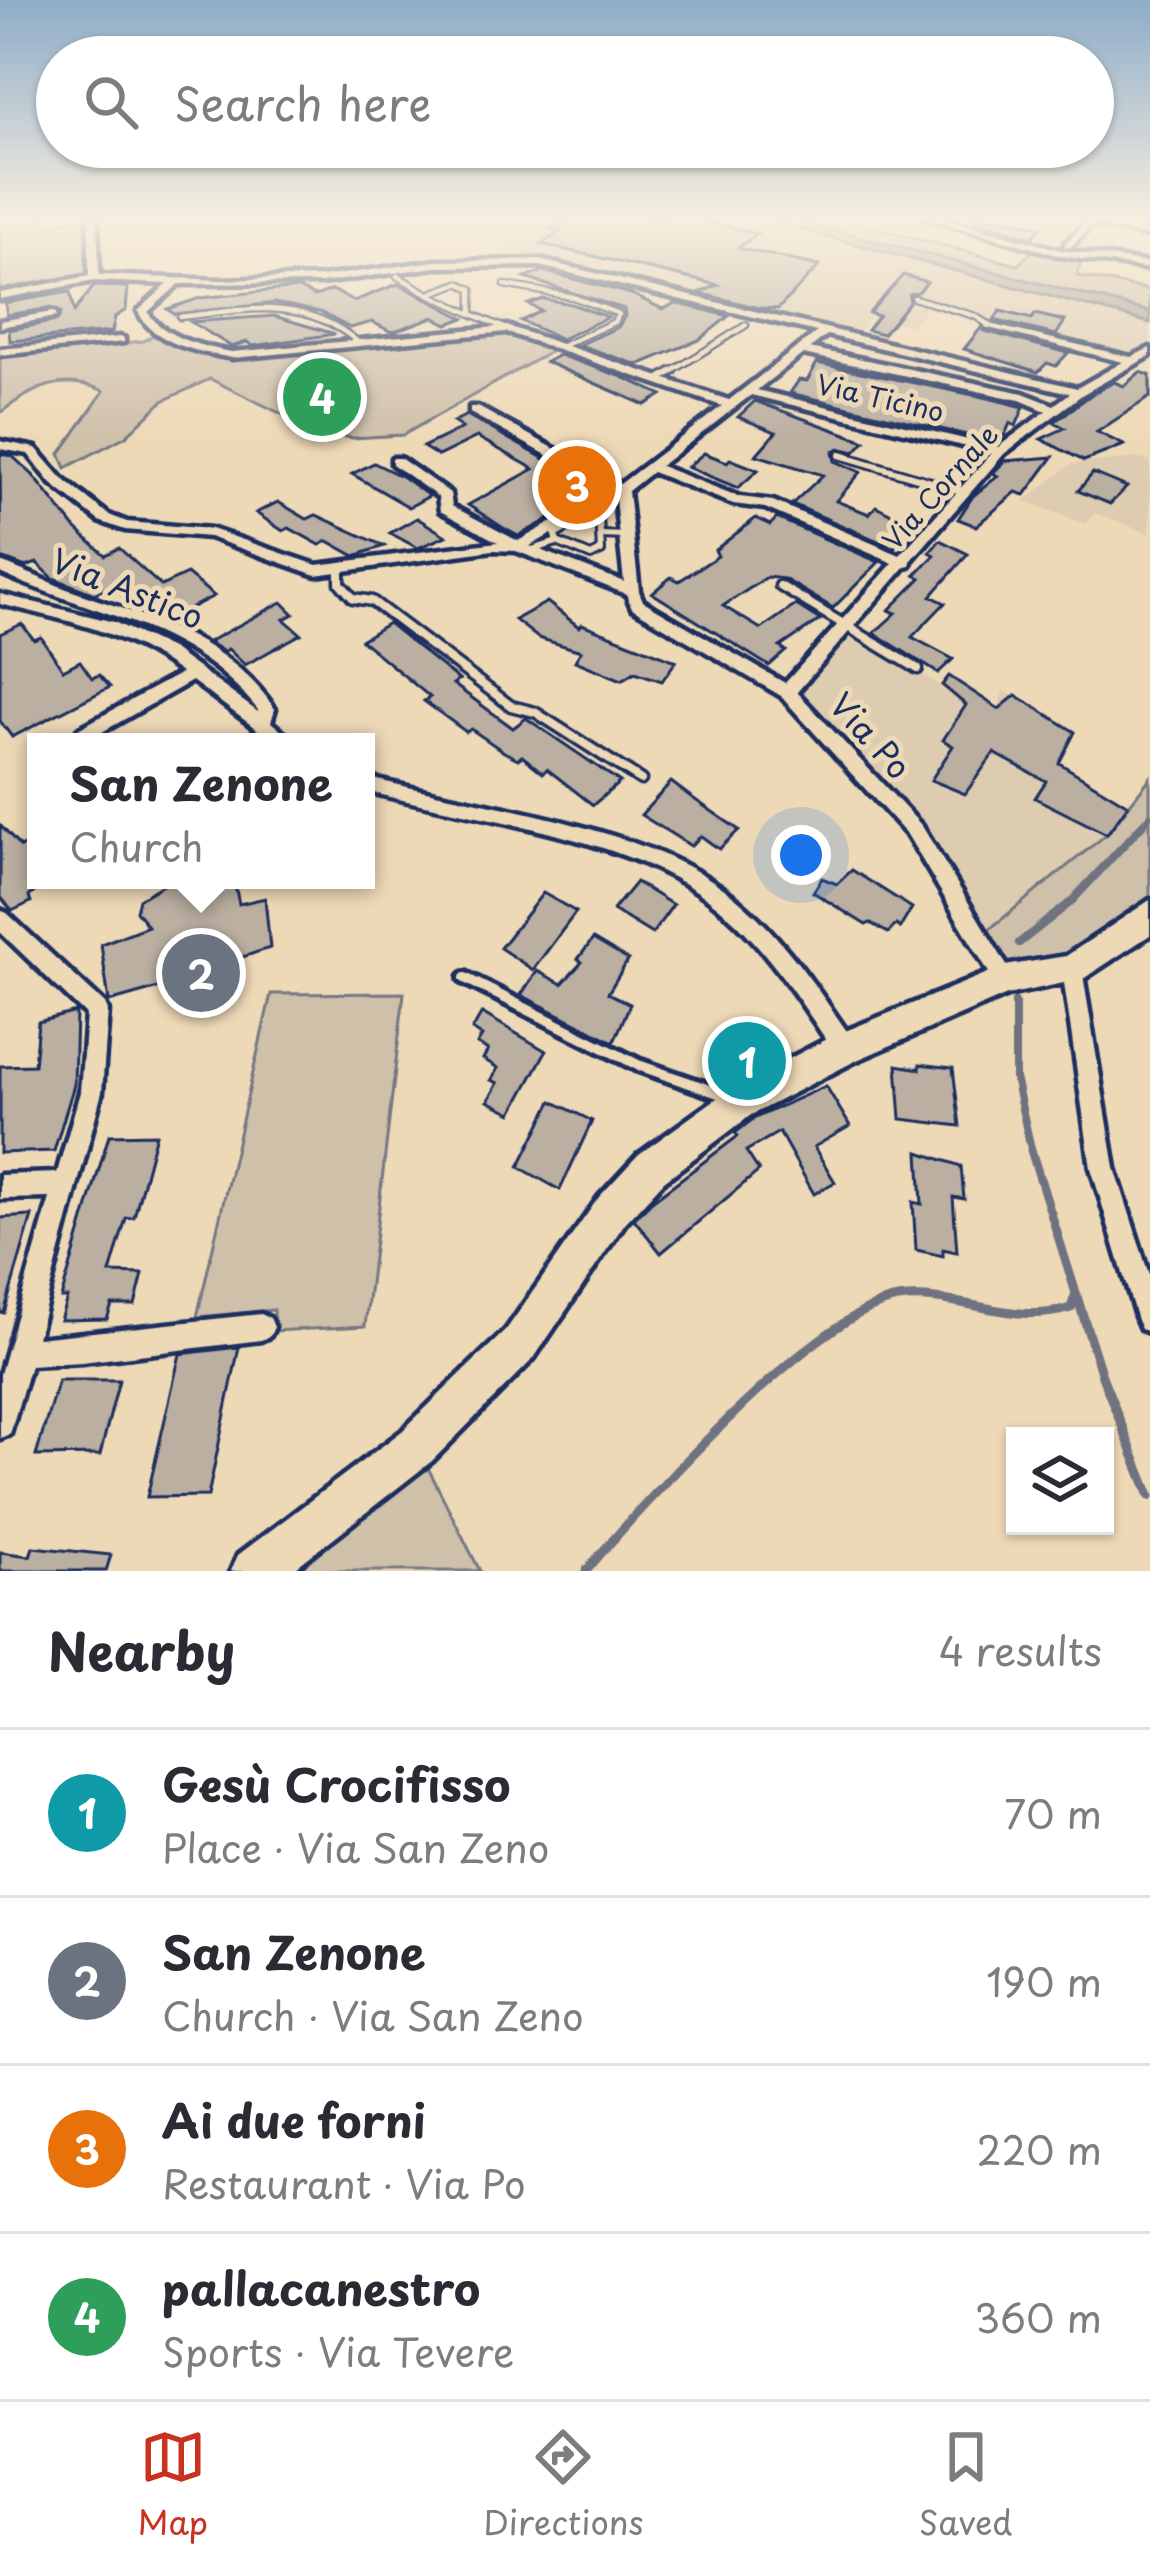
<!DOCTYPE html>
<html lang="en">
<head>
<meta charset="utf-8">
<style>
	body { margin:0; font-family:"Playpen Sans",sans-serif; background:#f2f2f3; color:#2b2b33 }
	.controls { position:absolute; right:36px; bottom:36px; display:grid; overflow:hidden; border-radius:0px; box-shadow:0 3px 9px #0004 }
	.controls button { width:108px; height:108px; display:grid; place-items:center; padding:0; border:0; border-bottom:3px solid #e1e1e2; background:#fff; color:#2b2b33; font:60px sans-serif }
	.you { position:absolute; left:801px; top:855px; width:42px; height:42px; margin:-30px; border:9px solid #fff; border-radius:50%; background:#1a73e8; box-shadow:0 0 0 18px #1a73e833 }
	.badge { display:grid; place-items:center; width:78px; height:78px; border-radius:50%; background:#c8321e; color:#fff; font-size:39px; font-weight:700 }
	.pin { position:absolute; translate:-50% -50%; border:6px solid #fff; box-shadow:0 3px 12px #0006 }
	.popup { position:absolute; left:27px; top:733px; width:348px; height:156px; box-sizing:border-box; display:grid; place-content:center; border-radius:0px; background:#fff; filter:drop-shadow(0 3px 9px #0005); font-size:39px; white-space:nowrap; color:#7c7c81 }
	.popup b { font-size:45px; color:#2b2b33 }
	.popup::after { content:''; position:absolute; left:50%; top:100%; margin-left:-24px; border:24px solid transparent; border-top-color:#fff }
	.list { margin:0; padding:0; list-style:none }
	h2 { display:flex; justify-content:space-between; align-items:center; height:156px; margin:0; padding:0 48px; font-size:51px }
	h2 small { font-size:39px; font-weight:400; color:#7c7c81 }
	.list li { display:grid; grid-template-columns:78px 1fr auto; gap:36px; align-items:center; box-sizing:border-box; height:168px; padding:0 48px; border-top:3px solid #e1e1e2 }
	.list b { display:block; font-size:45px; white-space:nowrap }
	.list p { margin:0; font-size:39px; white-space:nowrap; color:#7c7c81 }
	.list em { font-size:39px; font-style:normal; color:#7c7c81 }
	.icon { flex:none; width:66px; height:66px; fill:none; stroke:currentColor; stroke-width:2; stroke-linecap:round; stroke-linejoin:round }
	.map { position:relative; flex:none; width:1150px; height:1571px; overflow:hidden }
	.search { position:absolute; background:#fff; box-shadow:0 3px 9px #0004; left:36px; right:36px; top:36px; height:132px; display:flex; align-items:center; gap:30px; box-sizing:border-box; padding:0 42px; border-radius:66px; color:#7c7c81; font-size:45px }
	.sheet { height:828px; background:#fff }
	nav { display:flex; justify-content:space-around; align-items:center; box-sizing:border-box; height:168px; border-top:3px solid #e1e1e2; background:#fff; font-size:33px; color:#7c7c81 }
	nav a { display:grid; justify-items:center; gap:6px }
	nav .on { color:#c8321e }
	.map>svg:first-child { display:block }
	.built { fill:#deccb0 }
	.green { fill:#cfc0aa; stroke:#757884; stroke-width:3 }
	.water { fill:#a69f98; stroke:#6e7281; stroke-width:3 }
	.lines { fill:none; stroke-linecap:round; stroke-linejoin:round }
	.stream-far2 { stroke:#6e7281; stroke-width:6 }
	.stream-far1 { stroke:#6e7281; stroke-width:8 }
	.stream { stroke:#6e7281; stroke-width:9 }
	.canal { fill:#a69f98; fill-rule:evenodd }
	.building { fill:#baafa1; stroke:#1b2f5e; stroke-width:3 }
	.lane-far3-casing { stroke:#1b2f5e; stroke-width:9 }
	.lane-far2-casing { stroke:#1b2f5e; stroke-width:12 }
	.lane-far1-casing { stroke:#1b2f5e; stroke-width:15 }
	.lane-casing { stroke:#1b2f5e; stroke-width:20 }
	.street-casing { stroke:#1b2f5e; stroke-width:9 }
	.secondary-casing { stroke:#1b2f5e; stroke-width:9 }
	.lane-far3 { stroke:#eed9b7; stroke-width:4.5 }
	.lane-far2 { stroke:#eed9b7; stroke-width:6 }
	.lane-far1 { stroke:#eed9b7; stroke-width:8 }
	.lane { stroke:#eed9b7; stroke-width:10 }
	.street { fill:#eed9b7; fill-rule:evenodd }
	.secondary { fill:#eed9b7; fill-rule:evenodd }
	.labels { text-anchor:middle; stroke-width:10; stroke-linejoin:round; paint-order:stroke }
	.far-street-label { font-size:27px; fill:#1b2f5e; stroke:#eed9b7 }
	.street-label { font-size:33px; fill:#1b2f5e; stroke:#eed9b7 }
</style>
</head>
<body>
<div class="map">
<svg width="1150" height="1571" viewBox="0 0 1150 1571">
	<rect width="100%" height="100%" fill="#eed9b7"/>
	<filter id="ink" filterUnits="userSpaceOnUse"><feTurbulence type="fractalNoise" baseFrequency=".00833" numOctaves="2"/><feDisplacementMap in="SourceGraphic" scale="24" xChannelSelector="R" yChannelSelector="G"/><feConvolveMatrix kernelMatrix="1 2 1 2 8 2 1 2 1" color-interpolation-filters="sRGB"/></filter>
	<g filter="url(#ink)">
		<g class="built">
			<path d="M757,218L1150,323V349L1132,359L926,309L911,326L871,317L854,339L540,263L448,220Z"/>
			<path d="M1136,458L1150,461V534L1095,513L1086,524L1024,501L1072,464Z"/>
			<path d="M848,627L955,695L998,709L1003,690L1075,732L1059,763L1128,805L1107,834L981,936L915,831L787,692Z"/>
		</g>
		<g class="green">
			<path d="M0,218H47L48,224L96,218V279L0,296Z"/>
			<path d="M786,218H838L1018,265L1035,248L1082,258L1077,276L1150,290V312Z"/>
			<path d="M489,327L557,348L403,435L353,438L321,433L210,379L163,401L126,436L66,468L60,454L104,391C63,373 34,387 0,413V355L143,341L162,330L200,349L228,353Z"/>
			<path d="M1150,778V913L1135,930L1005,981L981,936L1107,834Z"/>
			<path d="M404,993L365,1326L274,1331V1310L197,1317L271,994Z"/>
			<path d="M417,1446L480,1571H254Z"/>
		</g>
		<path class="water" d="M757,218H786L1150,312V323Z"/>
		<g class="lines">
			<path class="stream-far2" d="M1141,826L1150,816"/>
			<g class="stream-far1">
				<path d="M1019,943L1071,902L1144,823"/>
				<path d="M1015,1002V1078L1032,1153"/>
			</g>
			<g class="stream">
				<path d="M1031,1150L1102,1376L1150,1496"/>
				<path d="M586,1571C641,1506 817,1311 898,1299C958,1291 1011,1327 1071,1308L1075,1296"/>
			</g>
			<path class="canal" d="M1089,218H1112L1150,226V232Z"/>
		</g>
		<g class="building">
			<path d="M575,218H696L757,234L738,248L819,266L778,309L759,308L699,293L718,285L541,244L560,232L549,229Z"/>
			<path d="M971,218H1001L1041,227L1032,238Z"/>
			<path d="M543,271L631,294L663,309L676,303L729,316L699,340L638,365L579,345L618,327L625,316L624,309L525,278Z"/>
			<path d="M903,275L927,282L918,292L909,294V302L883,334L867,330L878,316L869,313Z"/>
			<path d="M398,284L464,318L448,324L433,317L392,332L372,322L350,328L320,312L275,303L174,314L167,309L200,298L298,288L315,296L332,290L354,301Z"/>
			<path d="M94,286L128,287L126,310L115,317L112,332L10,341L9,330L57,321L61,313L51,308L7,315L5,303L70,292L74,312Z"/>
			<path d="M543,299L571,304L608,317L561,339L521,321L541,311L528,304Z"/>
			<path d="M1000,311L1032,319L1035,314L1065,321L1056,335L994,320Z"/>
			<path d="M274,316L335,334L253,346L247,342L232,347L191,322Z"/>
			<path d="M981,328L984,331L1068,353L1056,366L1047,363L1038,372L964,349Z"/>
			<path d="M559,355L620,376L662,395L645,405L546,362Z"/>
			<path d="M817,363L988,398L1024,407L1016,426L1010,423L1005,435L979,438L790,393L799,380L807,381Z"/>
			<path d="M1140,372L1150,375V397L1097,432L1124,445L1084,461L1041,439L1065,428L1054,422L1092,394L1114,382L1124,386Z"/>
			<path d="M755,401L865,441L855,452L839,448L833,452L835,461L861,472L836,501L869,514L876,506L907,522L894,548L792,504L823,475L756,455L776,432L738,417Z"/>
			<path d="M467,415L573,475L599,492L518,536L502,527L468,505L534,469L477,437L438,456L423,447L462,428L453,422Z"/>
			<path d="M704,453L727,462L730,459L758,470L738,488L687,467Z"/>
			<path d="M0,454L12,456L33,475L75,528L105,555L119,548L161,586L187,574L214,596L167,620L148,608H134L112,585L94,594L53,578L37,563L26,567L1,558Z"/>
			<path d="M1053,457L1025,495L1016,492L976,526L958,519L973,496L998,476L993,473L1005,461Z"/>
			<path d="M374,463L403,477L429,496L409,507L352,474Z"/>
			<path d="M1093,473L1127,487L1110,504L1078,491Z"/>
			<path d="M278,502L307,519L316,515L384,546L355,556L328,541L320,545L289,528L283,531L256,513Z"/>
			<path d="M417,518L446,536L418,548L390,533Z"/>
			<path d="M756,518L770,525L777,518L879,562L833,608L784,579L767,577L723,606L761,629L796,605L820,620L780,647L786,651L769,666L652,593L671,577L679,581L718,556L715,550Z"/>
			<path d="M940,540L968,554L931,596L945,603L912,637L953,659L938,673L874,633L896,613L889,610L921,578L915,575L935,555L930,552Z"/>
			<path d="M282,602L294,614L284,619L301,634L245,665L228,649L224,652L208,642Z"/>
			<path d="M547,602L579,627L582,624L676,661L662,681L635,672L622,680L575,661L581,651L538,638L515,620Z"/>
			<path d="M388,623L459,680L453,684L513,728L526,718L620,782L593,805L547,769L543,773L522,756L518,759L504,752L471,729L466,732L424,701L430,697L361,640Z"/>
			<path d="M22,624L34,640L41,637L63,670L80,661L92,678L99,675L110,687L12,737L0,721V634Z"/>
			<path d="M949,676L999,709L1016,695L1075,732L1059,763L1128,805L1107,834L1035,798L1046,781L994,753L965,794L931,780L953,746L943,740L966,705L942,685Z"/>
			<path d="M671,782L691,797L739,830L719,849L701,836L691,846L641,815Z"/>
			<path d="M0,825L20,847L36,838V891L29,896L31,902L12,911L0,896Z"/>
			<path d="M852,870L912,908L900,928L896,925L888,933L870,923L866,925L813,892L822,878L837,884Z"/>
			<path d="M171,880H234L239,904L265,898L270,948L227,962L229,989L221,992L222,997L179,1012L176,983L109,1002L101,944L148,926L136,911L139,899Z"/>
			<path d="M636,882L673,905L652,934L613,910Z"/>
			<path d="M543,893L576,912L533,970L500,948Z"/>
			<path d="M593,939L628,960L608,993L630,1004L614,1042L521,995L537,971L562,984L582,962L578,959Z"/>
			<path d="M76,1012L74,1085L54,1151L0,1153V1066L34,1065L38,1022Z"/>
			<path d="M482,1013L546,1051L512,1113L488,1101L498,1083L491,1080L498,1068L483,1059L488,1050L477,1044L482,1036L472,1030Z"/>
			<path d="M920,1064L953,1068L960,1126L901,1119L897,1065L920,1069Z"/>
			<path d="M826,1086L850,1126L814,1147L835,1182L814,1194L779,1132L746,1151L759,1171L661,1253L634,1219L652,1201L738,1136L735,1133L753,1119Z"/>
			<path d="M552,1101L592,1121L560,1190L519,1167Z"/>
			<path d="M156,1134L134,1217L126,1218L110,1273L143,1274L135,1305H112L107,1319L60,1320L67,1298H61L109,1135Z"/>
			<path d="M919,1152L961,1166L964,1199L953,1197L957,1252L943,1249V1256L916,1250L913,1202L922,1204Z"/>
			<path d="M32,1216L4,1313L0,1312V1218Z"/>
			<path d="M239,1347L208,1496L147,1497L180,1354Z"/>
			<path d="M58,1380H119L100,1455L36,1456Z"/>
			<path d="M33,1547L111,1555L106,1571H0V1552L30,1556Z"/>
		</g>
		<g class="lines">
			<g class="lane-far3-casing">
				<g id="lane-far3">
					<path d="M397,276L429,294"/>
					<path d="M459,283L472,289V314L429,294Z"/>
					<path d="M505,285L573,297L619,314L614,322L562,346"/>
					<path d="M914,298L975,316L989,325"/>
					<path d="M472,314L507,329"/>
					<path d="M180,317C246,309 305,296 359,343"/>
					<path d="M668,374L746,325"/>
				</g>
			</g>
			<g class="lane-far2-casing">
				<g id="lane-far2">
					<path d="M658,380L673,371"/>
					<path d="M840,455L965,492"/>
					<path d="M590,515L599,517L601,551L591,556L557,542L555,535Z"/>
					<path d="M601,535L626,536"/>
					<path d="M529,551L557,542"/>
				</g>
			</g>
			<g class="lane-far1-casing">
				<g id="lane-far1">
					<path d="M340,569V583L353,598L372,601L511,706L535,712L641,780"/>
					<path d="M780,586L918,669"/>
				</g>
			</g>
			<g class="lane-casing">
				<path id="lane" d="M465,978L638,1065L733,1098"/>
			</g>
			<g class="street-casing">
				<g id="street">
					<path d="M89,218H97L99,275L221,280L321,277L435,261L540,260L1077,388L1123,362L985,327V323L1131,357L1150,348V356L1083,394L1004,454L911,561L910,566L905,567L797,692L922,826L1012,974L1016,981L1012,988L1005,991L998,988L908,836L781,696L632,608L626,594L516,551L493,550L316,575L209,537L125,530L99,521L52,484L28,454L0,449V441L36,448L62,478L109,515L127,522L211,529L317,565L498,542L440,511L438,497L392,464V458H400L450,493L452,506L518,541L611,490L470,413V407H478L620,484L722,406L506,332L232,358C200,352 152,344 138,311L168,284L94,281L0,299V293L89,276ZM540,266L817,332L729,400L507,326L232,352C204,347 163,338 148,312L179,284L321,283L435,267ZM827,335L1070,393L1054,405L1023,393L810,348ZM803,354L1020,400L1046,411L998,447L757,390ZM751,395L992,453L900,555L773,501L740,497L660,466ZM652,472L733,504L765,508L893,563L785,683L643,601L639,591L628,491ZM615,499L624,582L530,546Z"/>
					<path d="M925,218H941L1061,250L1150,263V269L1061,256Z"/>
					<path d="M1090,219L1150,230V236L1092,225L1071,247H1065V243Z"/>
					<path d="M52,312L56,313V317L0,327V321Z"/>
					<path d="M120,337L124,338V342L0,355V349Z"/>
					<path d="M0,562C26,571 52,584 78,593C153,619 229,640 275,709L271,722L295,742H274L192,681L95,736L100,742H81L75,734L78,729L181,673C126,631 65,620 0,604V594L114,622L173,650L258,712V710C189,623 95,616 0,573Z"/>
					<path d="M366,777C474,805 633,823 723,888C777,927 815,986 853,1040L856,1048L853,1056L845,1059L837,1056C800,1001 762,939 708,899C620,834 472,819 366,791Z"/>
					<path d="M0,910L7,913L105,1004L108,1011L102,1092L37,1338L261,1314L270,1318L274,1327L270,1336L261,1340L82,1362L30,1365L10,1434L0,1438V1374L50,1198L0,1199V1175L57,1173L80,1092L86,1015L0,932Z"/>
					<path d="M1072,959L1079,962L1082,969L1115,1168L1150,1278V1333L1141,1329L1137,1320L1091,1168L1062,969L1065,962Z"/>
				</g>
			</g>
			<g class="secondary-casing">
				<path id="secondary" d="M1150,900V935L1083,979L1007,995L857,1060L751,1115L664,1181L625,1223L534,1358L432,1461L291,1571H231L238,1555L402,1431L506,1330L599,1197L638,1155L692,1116L727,1091L833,1036L1005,966L1066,956Z"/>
			</g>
			<use href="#lane-far3" class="lane-far3"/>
			<use href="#lane-far2" class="lane-far2"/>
			<use href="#lane-far1" class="lane-far1"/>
			<use href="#lane" class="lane"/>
			<use href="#street" class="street"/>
			<use href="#secondary" class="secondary"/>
		</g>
	</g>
	<linearGradient id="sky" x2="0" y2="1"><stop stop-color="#8dacc8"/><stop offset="0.5" stop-color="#f7eedf"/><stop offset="1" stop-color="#f7eedf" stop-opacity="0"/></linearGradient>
	<rect width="1150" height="438" fill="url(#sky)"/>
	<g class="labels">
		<g class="far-street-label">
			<text transform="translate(880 399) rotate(13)" y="9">Via Ticino</text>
			<text transform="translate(941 488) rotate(-48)" y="9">Via Cornale</text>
		</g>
		<g class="street-label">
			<text transform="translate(127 589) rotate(22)" y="12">Via Astico</text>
			<text transform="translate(870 736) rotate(48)" y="12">Via Po</text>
		</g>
	</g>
</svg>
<div class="controls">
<button><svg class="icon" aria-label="layers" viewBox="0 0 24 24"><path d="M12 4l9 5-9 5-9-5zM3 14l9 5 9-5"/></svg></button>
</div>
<div class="you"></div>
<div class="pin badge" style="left:747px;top:1061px;background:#0f9aa8">1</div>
<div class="pin badge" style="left:201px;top:973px;background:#6b7280">2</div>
<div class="popup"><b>San Zenone</b>Church</div>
<div class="pin badge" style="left:577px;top:485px;background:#e8710a">3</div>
<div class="pin badge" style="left:322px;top:397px;background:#2e9e5b">4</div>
<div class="search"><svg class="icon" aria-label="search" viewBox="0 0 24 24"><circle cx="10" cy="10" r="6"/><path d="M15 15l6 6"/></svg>Search here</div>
</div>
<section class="sheet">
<h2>Nearby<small>4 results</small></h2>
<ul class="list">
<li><span class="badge" style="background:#0f9aa8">1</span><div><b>Gesù Crocifisso</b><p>Place · Via San Zeno</p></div><em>70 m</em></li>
<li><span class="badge" style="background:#6b7280">2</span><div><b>San Zenone</b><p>Church · Via San Zeno</p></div><em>190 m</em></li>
<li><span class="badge" style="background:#e8710a">3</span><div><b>Ai due forni</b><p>Restaurant · Via Po</p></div><em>220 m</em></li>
<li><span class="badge" style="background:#2e9e5b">4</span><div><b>pallacanestro</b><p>Sports · Via Tevere</p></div><em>360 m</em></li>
</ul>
</section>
<nav>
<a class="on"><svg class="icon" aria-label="map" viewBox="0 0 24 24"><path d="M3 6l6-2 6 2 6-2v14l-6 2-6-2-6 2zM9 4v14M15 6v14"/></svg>Map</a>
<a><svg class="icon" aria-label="directions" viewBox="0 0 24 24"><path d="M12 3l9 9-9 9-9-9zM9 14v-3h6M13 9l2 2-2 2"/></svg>Directions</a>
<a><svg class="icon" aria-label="saved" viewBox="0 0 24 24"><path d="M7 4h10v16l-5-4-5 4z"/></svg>Saved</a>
</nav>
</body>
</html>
